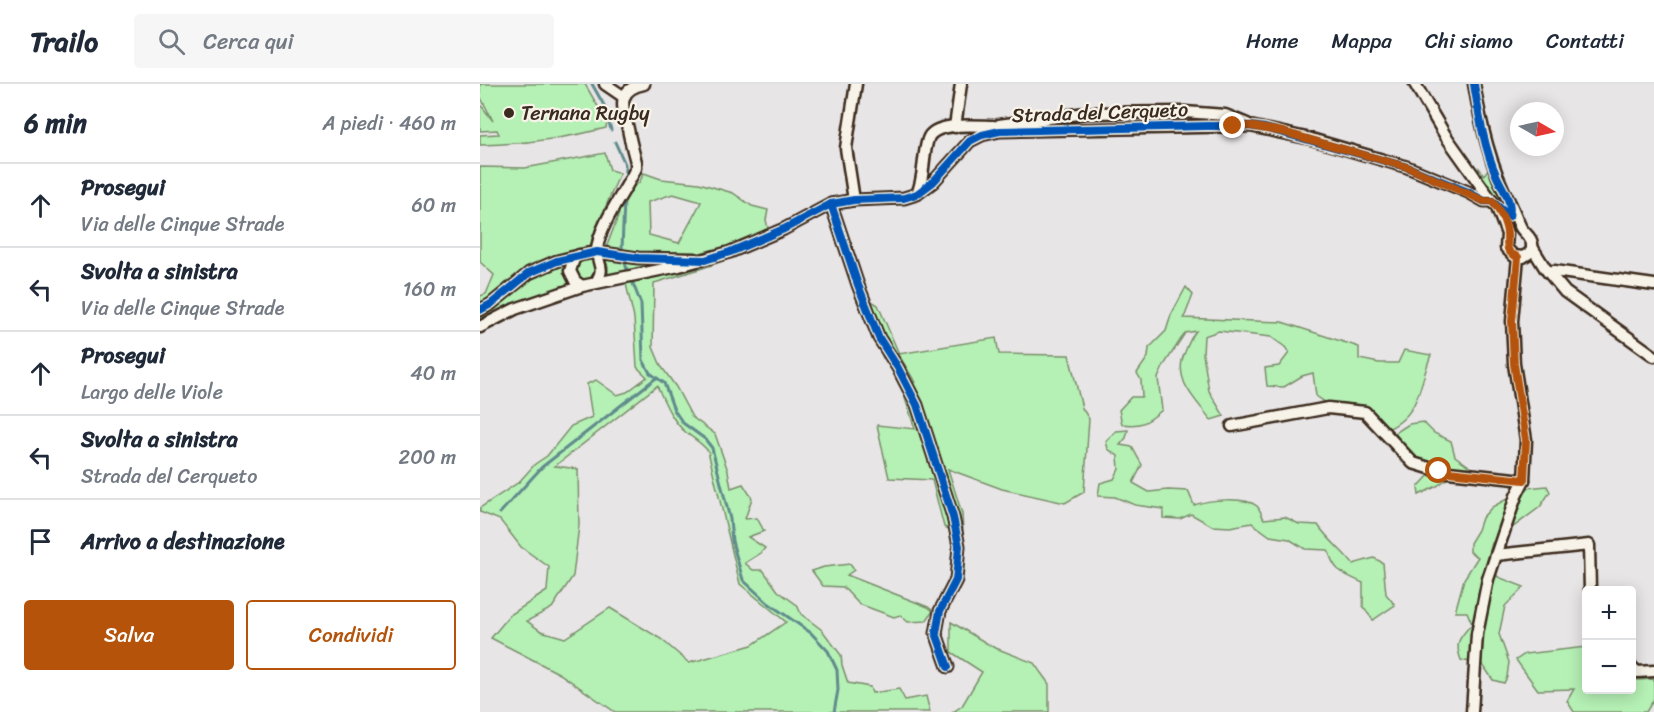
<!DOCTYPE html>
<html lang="it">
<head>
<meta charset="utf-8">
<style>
	body { margin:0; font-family:Sriracha,sans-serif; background:#f6f6f7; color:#1f2937 }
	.controls { position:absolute; right:18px; bottom:18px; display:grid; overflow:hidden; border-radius:6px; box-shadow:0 3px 15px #0003 }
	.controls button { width:54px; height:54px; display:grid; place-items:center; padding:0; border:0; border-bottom:2px solid #e0e1e3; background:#fff; color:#1f2937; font:30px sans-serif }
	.compass { position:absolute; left:1030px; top:18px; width:54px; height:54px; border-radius:50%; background:#fff; box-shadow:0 3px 15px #0003; rotate:99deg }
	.stop { position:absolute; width:18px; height:18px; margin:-14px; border:4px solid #b45309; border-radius:50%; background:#fff }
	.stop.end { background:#b45309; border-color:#fff; box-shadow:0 2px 6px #0008 }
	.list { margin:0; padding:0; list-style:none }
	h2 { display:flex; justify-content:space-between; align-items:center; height:78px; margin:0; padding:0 24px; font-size:26px }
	h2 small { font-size:20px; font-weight:400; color:#747a83 }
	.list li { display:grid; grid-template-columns:39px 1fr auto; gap:18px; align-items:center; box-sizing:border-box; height:84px; padding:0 24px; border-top:2px solid #e0e1e3 }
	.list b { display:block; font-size:22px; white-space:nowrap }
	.list p { margin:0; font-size:20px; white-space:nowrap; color:#747a83 }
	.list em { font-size:20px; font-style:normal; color:#747a83 }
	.actions { display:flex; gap:12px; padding:18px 24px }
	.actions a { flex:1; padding:14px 0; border:2px solid #b45309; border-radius:6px; text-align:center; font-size:21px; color:#b45309 }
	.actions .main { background:#b45309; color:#fff }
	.icon { flex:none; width:33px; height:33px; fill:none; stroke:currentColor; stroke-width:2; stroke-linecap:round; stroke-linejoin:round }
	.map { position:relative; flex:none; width:1174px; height:628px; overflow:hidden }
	header { display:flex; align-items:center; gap:36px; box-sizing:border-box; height:84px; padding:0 30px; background:#fff; border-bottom:2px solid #e0e1e3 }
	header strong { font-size:28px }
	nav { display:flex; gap:33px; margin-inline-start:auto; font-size:21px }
	.search { width:420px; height:54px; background:#f6f6f7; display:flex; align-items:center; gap:15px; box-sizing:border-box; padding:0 21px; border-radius:6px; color:#747a83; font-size:22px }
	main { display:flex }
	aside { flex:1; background:#fff }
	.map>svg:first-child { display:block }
	.green { fill:#b5f0b5; stroke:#788d6a; stroke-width:1.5; fill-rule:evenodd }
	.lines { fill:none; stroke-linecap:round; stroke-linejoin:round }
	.stream { stroke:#618b8c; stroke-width:3 }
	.street-casing { stroke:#3b2a1e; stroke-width:15 }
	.street { stroke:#f7f3e8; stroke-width:10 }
	.cycleway-casing { stroke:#f7f3e8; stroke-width:11 }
	.cycleway { stroke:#0057b8; stroke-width:8 }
	.route { stroke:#b45309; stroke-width:8 }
	.poi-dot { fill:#3b2a1e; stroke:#f7f3e8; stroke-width:2 }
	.labels { text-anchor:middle; stroke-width:4.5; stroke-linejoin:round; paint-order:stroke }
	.street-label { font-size:20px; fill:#3b2a1e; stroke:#f7f3e8 }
	.poi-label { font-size:20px; fill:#3b2a1e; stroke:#f7f3e8; text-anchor:start }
</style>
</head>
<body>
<header>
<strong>Trailo</strong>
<div class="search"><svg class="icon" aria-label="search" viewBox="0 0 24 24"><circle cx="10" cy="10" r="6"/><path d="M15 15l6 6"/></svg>Cerca qui</div>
<nav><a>Home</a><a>Mappa</a><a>Chi siamo</a><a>Contatti</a></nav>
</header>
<main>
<aside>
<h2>6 min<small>A piedi · 460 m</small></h2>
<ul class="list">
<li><svg class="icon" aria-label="ahead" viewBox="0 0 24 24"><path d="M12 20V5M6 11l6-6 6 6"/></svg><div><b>Prosegui</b><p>Via delle Cinque Strade</p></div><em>60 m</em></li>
<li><svg class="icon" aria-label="left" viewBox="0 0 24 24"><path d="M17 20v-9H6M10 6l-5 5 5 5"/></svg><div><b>Svolta a sinistra</b><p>Via delle Cinque Strade</p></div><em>160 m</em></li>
<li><svg class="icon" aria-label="ahead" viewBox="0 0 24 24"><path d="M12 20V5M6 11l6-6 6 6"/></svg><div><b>Prosegui</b><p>Largo delle Viole</p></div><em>40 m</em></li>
<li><svg class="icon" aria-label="left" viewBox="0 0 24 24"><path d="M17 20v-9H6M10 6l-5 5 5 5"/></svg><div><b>Svolta a sinistra</b><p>Strada del Cerqueto</p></div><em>200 m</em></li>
<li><svg class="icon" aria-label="arrive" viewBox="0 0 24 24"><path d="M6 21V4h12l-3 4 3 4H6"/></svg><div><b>Arrivo a destinazione</b></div></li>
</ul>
<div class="actions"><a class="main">Salva</a><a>Condividi</a></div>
</aside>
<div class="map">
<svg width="1174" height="628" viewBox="0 0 1174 628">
	<rect width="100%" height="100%" fill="#e8e5e6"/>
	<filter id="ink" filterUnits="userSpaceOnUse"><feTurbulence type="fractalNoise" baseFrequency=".0167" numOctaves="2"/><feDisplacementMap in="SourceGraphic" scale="12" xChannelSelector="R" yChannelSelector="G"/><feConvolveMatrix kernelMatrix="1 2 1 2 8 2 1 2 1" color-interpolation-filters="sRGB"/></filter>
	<g filter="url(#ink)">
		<g class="green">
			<path d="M0,0H105L127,38L126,44C84,55 43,60 0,61V51L19,50L17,46L0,47V20L13,37L0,12Z"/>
			<path d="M125,69L130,86L140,89L112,155L115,157L114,164L77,173L0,223V212L6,210L14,191L0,178V83L45,84Z"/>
			<path d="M999,84L1004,91L1009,84L1023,113L1015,115L998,93Z"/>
			<path d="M164,89L181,95L219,99L253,109L272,122L288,126L286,136L291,156C253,176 214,187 174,199L173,263L181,282L196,303L212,333L235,350L248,387L251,404L263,400L272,414L265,435L277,434L284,447L268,453L285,464L281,469L265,479L273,486H283L298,507L317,521L321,530L342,546L361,571L362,581L368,599L390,603L392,609L419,605L425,616L446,612L450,628H135L80,590L11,554L30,531L67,507L69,483L41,463L20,436L0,428V424L39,398L55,380L67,372L91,342L112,333L107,300L116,296L137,311L147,308L167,293L157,283L154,234L146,200L157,194H128V182L123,172L139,130L140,115L151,103L159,99ZM193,110L221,118L199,159L169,151L168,118ZM177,302C184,316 190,333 202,345C210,353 219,356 228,367L260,500L306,538L272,561L209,579L181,555L130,524L85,554L61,547L47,537L72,524L93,492L99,441L98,385L75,382Z"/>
			<path d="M109,173L113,174L119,189L108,199L101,196L96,185L99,176Z"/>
			<path d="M85,180L89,195L95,201L0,239V231L57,189Z"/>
			<path d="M706,203L713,211L704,234L802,238L879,263V275L899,279H918L924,266L951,271C943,290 940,319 924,334C920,338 914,342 908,345L893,327L876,321L848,320L836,312L833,289L822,292L804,303L787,302L785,284L799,282L809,269L805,263L791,253L739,247L724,252L723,270L729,307L744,332L731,336C715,315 692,295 705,268C708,260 711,253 716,247L705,249L684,281L678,294L682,326C668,338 661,343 642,340L639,326L651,313H662L661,296L657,289L668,273L669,264L686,247L691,231Z"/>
			<path d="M390,216L398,221L419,270L516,254L519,270L589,271L602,324L609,335L604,408L585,419L522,405L468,385L482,430L483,447L476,448L464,443L452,396L409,394L397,341L435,345L420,299L435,298L419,271L411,279L407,273L403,274L383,224Z"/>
			<path d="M943,338L954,349L971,357L975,372L993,385H980L957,402L939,411L938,403L949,391L945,380L926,365L915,349L929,340Z"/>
			<path d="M648,346L646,354L640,361L652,363L662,381L653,399L669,408L688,406L708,407L714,421C728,416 764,412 777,422C780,425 782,432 784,435L805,433L819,440L838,441C848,456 862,466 873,480L894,474L903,479L906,510L915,521L893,536L883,523V499C862,489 855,489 848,466L825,465L809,455L790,452L772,439L750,443L732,442L711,430L700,435L683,434V425L655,421L635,413L618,412L620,399L634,395L639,385L638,372L628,365L626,357L636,347Z"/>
			<path d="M1067,402L1070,408L1060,423L1012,459L1007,477L1018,493L1044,503L1025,522L1019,550L1029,578L1027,593L1024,599L1013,596L1003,581L981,576C974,558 980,553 992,540L987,528H975L984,495L998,473L990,468V459L998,446L1002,434L1012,423L1047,404Z"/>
			<path d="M370,480L374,486L367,491L448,523L453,527L446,537L428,538L420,531L414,533L379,520L363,503L343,502L332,487L344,483Z"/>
			<path d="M471,538L513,563L554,579L569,600V628H473L482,622L502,588L471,568Z"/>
			<path d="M1106,563V606H1152V592L1158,596L1174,595V615L1166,628H1094L1087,617L1094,605L1058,606L1036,576L1045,570Z"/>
		</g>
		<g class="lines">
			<g class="stream">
				<path d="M112,0L125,23L131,46"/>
				<path d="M135,58L145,80L146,95"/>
				<path d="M142,165L144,117"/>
				<path d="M144,176L148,188"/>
				<path d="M152,197L161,220L163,276L170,289L184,299L194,326L203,339L225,355L232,364L250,435L252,457L263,496L288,519L331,549L348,567L357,586L358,606L354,628"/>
				<path d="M20,429L62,383L176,294"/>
			</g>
			<g class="street-casing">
				<g id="street">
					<path d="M125,0L144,13"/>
					<path d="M935,0L965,51L1014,120"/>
					<path d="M994,0C1001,41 1010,82 1030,119C1034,127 1037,136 1041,144C1045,150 1054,155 1052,164C1052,168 1047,171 1043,173L1034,172L1026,164L1027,150L1017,124"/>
					<path d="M519,41L605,29L705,28L745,31L767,40"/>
					<path d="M475,43L481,0"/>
					<path d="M437,110C445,93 442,73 448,55C454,37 498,42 513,42"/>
					<path d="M374,116L366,64L376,0"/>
					<path d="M351,120L378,201L399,254L418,284L437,321L473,433L479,462L476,496L460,527L456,549L468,583"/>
					<path d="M1052,163L1065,184L1085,208L1174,272"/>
					<path d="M99,171L94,175L90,187L95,197L102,202"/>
					<path d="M1068,188L1074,187L1174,201"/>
					<path d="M116,198C126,183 117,181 117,166C119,140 146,107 156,84V78C153,67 150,56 148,45C143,24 135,6 164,0"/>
					<path d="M0,226L11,220L49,189L77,177L105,170L117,168L158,174L215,175"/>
					<path d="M0,243L35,225L102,202L199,182L250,168L304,145L351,120L374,116L424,114L437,110L453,98L490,57L502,51L520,47L770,42L831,55L927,83L988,108L1004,117H1012"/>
					<path d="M752,342L848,324L885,328L933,379L959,387L1044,396"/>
					<path d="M1016,471L1109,461L1110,506"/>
					<path d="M1152,583L1157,588L1174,587"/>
					<path d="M992,628L997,550L1008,495L1036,412L1044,396L1046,356L1034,280L1032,237L1038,173"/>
				</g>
			</g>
			<use href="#street" class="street"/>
			<g class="cycleway-casing">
				<g id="cycleway">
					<path d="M994,0C999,31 1004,64 1017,93C1023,106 1033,118 1029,132"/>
					<path d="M351,120L378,201L399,254L418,284L437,321L473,433L479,462L476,496L460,527L456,549L468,583"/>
					<path d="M0,226L11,220L49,189L77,177L117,168L158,174L225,176L250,168L304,145L351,120L374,116L424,114L437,110L453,98L490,57L502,51L520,47L727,42H770L785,44L927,83L988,108L1004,117H1012L1029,132"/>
				</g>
			</g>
			<use href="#cycleway" class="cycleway"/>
		</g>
	</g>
	<g class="lines" filter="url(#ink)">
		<path class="route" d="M753,42H770L803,48L927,83L1004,117H1012C1019,125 1026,138 1027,149C1028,161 1024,168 1038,173L1032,237L1034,280L1046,356L1044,396L959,387"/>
	</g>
	<circle class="poi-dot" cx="29" cy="29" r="6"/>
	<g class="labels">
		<g class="street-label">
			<text transform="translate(620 28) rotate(-2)" y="7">Strada del Cerqueto</text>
		</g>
		<g class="poi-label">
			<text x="41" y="36">Ternana Rugby</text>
		</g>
	</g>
</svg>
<div class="controls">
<button>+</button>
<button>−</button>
</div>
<svg class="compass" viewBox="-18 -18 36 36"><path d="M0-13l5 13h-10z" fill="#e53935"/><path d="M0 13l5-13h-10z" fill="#747a83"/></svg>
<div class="stop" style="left:959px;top:387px"></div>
<div class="stop end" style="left:753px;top:42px"></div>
</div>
</main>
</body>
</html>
